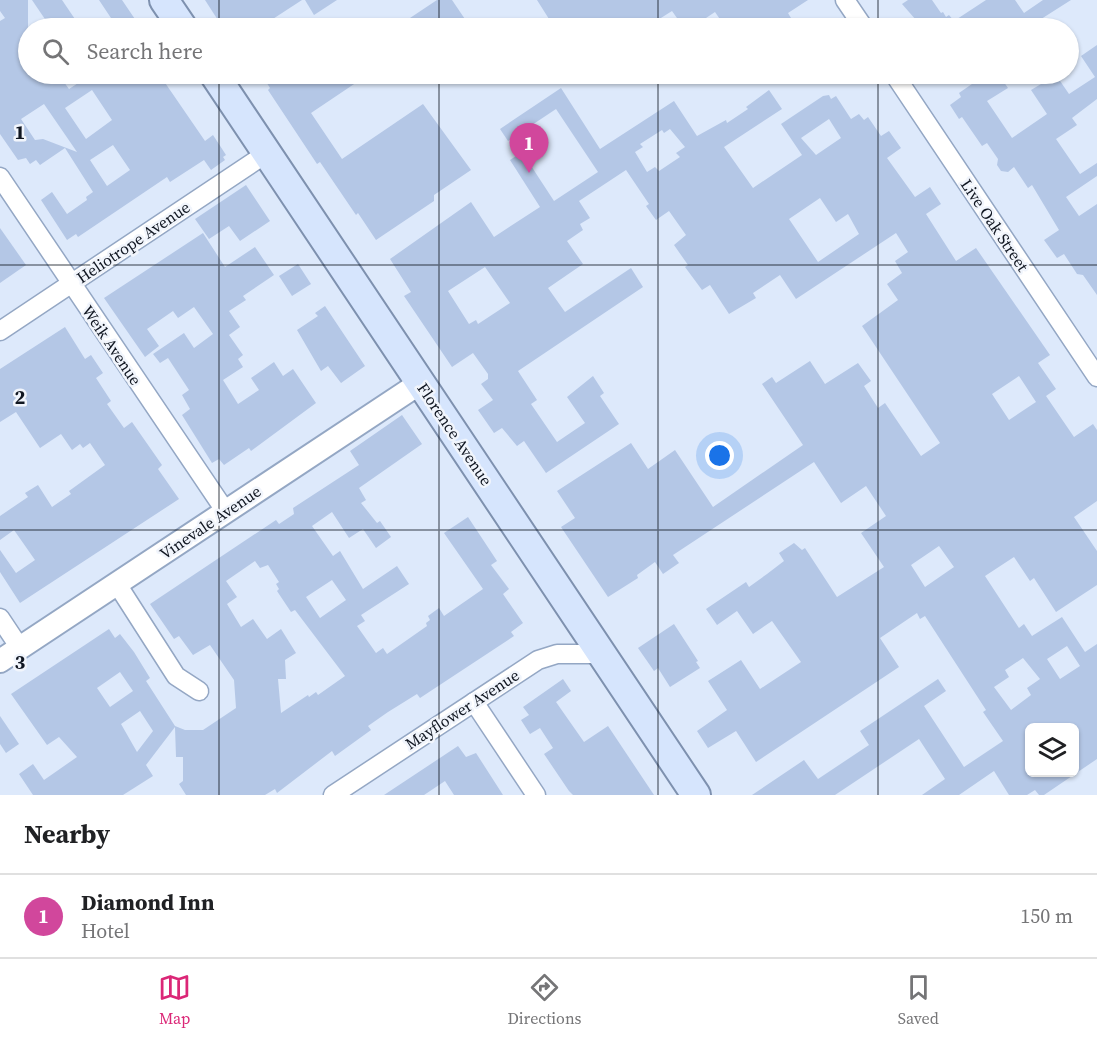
<!DOCTYPE html>
<html lang="en">
<head>
<meta charset="utf-8">
<style>
	body { margin:0; font-family:"Source Serif 4",serif; background:#f2f2f2; color:#202124 }
	.controls { position:absolute; right:18px; bottom:18px; display:grid; overflow:hidden; border-radius:9px; box-shadow:0 2px 4px #0004 }
	.controls button { width:54px; height:54px; display:grid; place-items:center; padding:0; border:0; border-bottom:2px solid #e0e0e0; background:#fff; color:#202124; font:30px sans-serif }
	.you { position:absolute; left:720px; top:456px; width:21px; height:21px; margin:-15px; border:4px solid #fff; border-radius:50%; background:#1a73e8; box-shadow:0 0 0 9px #1a73e833 }
	.badge { display:grid; place-items:center; width:39px; height:39px; border-radius:50%; background:#db2777; color:#fff; font-size:20px; font-weight:700 }
	.pin { position:absolute; translate:-50% -50px; filter:drop-shadow(0 2px 3px #0008) }
	.pin::after { content:''; position:absolute; top:32px; width:21px; height:18px; background:inherit; clip-path:polygon(0 0,100% 0,50% 100%) }
	.list { margin:0; padding:0; list-style:none }
	h2 { display:flex; justify-content:space-between; align-items:center; height:78px; margin:0; padding:0 24px; font-size:26px }
	h2 small { font-size:20px; font-weight:400; color:#757577 }
	.list li { display:grid; grid-template-columns:39px 1fr auto; gap:18px; align-items:center; box-sizing:border-box; height:84px; padding:0 24px; border-top:2px solid #e0e0e0 }
	.list b { display:block; font-size:22px; white-space:nowrap }
	.list p { margin:0; font-size:20px; white-space:nowrap; color:#757577 }
	.list em { font-size:20px; font-style:normal; color:#757577 }
	.icon { flex:none; width:33px; height:33px; fill:none; stroke:currentColor; stroke-width:2; stroke-linecap:round; stroke-linejoin:round }
	.map { position:relative; flex:none; width:1097px; height:795px; overflow:hidden }
	.search { position:absolute; background:#fff; box-shadow:0 2px 4px #0004; left:18px; right:18px; top:18px; height:66px; display:flex; align-items:center; gap:15px; box-sizing:border-box; padding:0 21px; border-radius:33px; color:#757577; font-size:22px }
	.sheet { height:162px; background:#fff }
	nav { display:flex; justify-content:space-around; align-items:center; box-sizing:border-box; height:84px; border-top:2px solid #e0e0e0; background:#fff; font-size:16px; color:#757577 }
	nav a { display:grid; justify-items:center; gap:3px }
	nav .on { color:#db2777 }
	.map>svg:first-child { display:block }
	.building { fill:#b4c7e6; fill-rule:evenodd }
	.lines { fill:none; stroke-linecap:round; stroke-linejoin:round }
	.minor-casing { stroke:#94a7c4; stroke-width:21 }
	.tertiary-casing { stroke:#94a7c4; stroke-width:26 }
	.primary-casing { stroke:#7e91af; stroke-width:32 }
	.minor { stroke:#fff; stroke-width:18 }
	.tertiary { stroke:#fff; stroke-width:22 }
	.primary { stroke:#d6e5fd; stroke-width:28 }
	.grid { fill:none; stroke:#101621; stroke-width:1.5; stroke-opacity:0.55 }
	.labels { text-anchor:middle; stroke-width:5; stroke-linejoin:round; paint-order:stroke }
	.street-label { font-size:16px; fill:#101621; stroke:#f1f5fc }
	.grid-label { font-size:20px; text-anchor:middle; font-weight:bold; fill:#101621; stroke:#f1f5fc; stroke-width:5; stroke-linejoin:round; paint-order:stroke }
</style>
</head>
<body>
<div class="map">
<svg width="1097" height="795" viewBox="0 0 1097 795">
	<rect width="100%" height="100%" fill="#dde9fb"/>
	<g class="building">
		<path d="M0,0H28V74H58L69,89L92,74H159L205,141L213,135L226,155L223,157L225,160L211,170L204,160L170,182L167,177L78,237L76,234L67,240L41,200L52,192L67,214L87,200L86,197L93,192L65,148L40,165L36,160L30,164L26,158L18,160L0,134V21L5,18L0,11ZM92,90L112,120L86,139L65,108ZM44,104L77,152L43,139L35,140L21,119ZM113,145L130,170L107,186L90,160Z"/>
		<path d="M32,0H62L81,28H51Z"/>
		<path d="M99,0H122L141,28H95L111,18Z"/>
		<path d="M205,0H302L259,28H223Z"/>
		<path d="M305,0H337L314,15Z"/>
		<path d="M437,0H452L471,28H395Z"/>
		<path d="M537,0H808L788,13L791,18L775,28H726L715,12L691,28H684L672,11L645,28H534L549,19Z"/>
		<path d="M908,0H932L941,13L943,12L946,17L949,15L954,21L986,0H1015L1024,13L1043,0H1071L1027,28H923L902,4Z"/>
		<path d="M1097,45V99L1072,118L1077,125L1056,139L1080,174L1097,163V176L1066,197L1079,216L1097,204V295L1083,275L1077,274L1064,254L1057,258L1044,240L1059,230L1032,185L1028,188L1014,167L1008,172L1001,171L997,165L998,159L987,143L982,146L962,117L959,119L950,105L961,97L959,93L982,77L989,82L999,75L1008,88L987,101L1012,138L1047,114L1031,90L1056,75L1069,94L1095,77L1081,56Z"/>
		<path d="M274,74H369L311,113L342,159L423,104L471,170L434,195V201L376,240L358,213L356,215L320,162L317,164L268,90L270,88L265,80Z"/>
		<path d="M561,88L600,149L674,101L697,136L726,120L727,123L748,109L746,107L769,90L782,109L724,147L753,188L802,155L781,124L823,96L829,95L831,99L836,96L851,119L859,114L864,120L868,117L881,136L889,131L901,148L887,158L915,197L930,187L941,204L926,214L956,261L976,248L1050,355L1038,363L1056,389L1046,396L1074,437L1093,424L1097,430V501L1074,517L1097,551V585L1056,612L1034,578L1030,581L1014,557L985,576L1019,628L1024,624L1032,636L1062,617L1085,652L1097,644V759L1044,795H1039L1035,790L1027,795H1009L994,771L959,795H922L945,779L919,739L835,795H752L804,760L818,779L869,745L860,731L938,679L946,691L924,706L964,767L1003,741L983,712L986,710L925,616L920,619L917,613L880,638L899,667L756,762L736,731L708,748L697,731L727,710L708,681L741,660L760,689L801,662L772,621L753,634L737,611L717,625L706,609L746,582L749,587L767,574L784,561L779,553L794,543L802,550L805,548L837,597L884,567L861,533L886,516L866,486L841,503L814,462L673,555L679,563L663,574L655,562L637,575L638,578L608,597L561,527L575,518L557,491L631,443L648,469L675,450L713,507L803,445L762,384L772,377L776,383L810,361L825,384L858,363L871,381L864,386L878,408L885,403L921,456L940,443L862,326L898,300L887,284L902,273L895,261L908,252L896,233L796,299L780,275L753,293L756,298L729,314L710,285L702,290L685,267L688,265L674,245L686,235L669,211L656,220L646,206L649,204L626,170L579,201L590,218L580,224L583,230L567,241L583,264L548,288L565,312L631,268L643,287L518,371L537,400L531,404L557,442L585,423L567,397L593,376L604,393L600,396L619,424L546,473L524,441L517,446L502,428L494,433L478,410L493,400L481,384L488,379V374L473,353L452,367L404,296L411,292L390,259L471,202L494,237L540,207L510,160L522,152L554,201L598,172L556,109L508,141L500,129ZM829,119L841,138L816,155L801,138ZM670,129L685,147L676,153L680,157L659,171L655,167L647,172L635,152L643,147L640,144L662,130L664,133ZM820,198L836,222L848,214L859,234L818,262L789,219ZM485,267L510,303L478,324L476,320L469,324L448,291ZM1019,376L1036,402L1009,420L992,394ZM939,546L954,567L925,587L911,565ZM1067,646L1080,666L1060,679L1047,659ZM1023,658L1040,679L1027,688L1031,695L1011,710L994,687L1009,677L1005,670ZM1029,728H1074V772H1029Z"/>
		<path d="M246,185L270,221L240,241L229,226L209,239L195,219Z"/>
		<path d="M0,228L26,265L0,283Z"/>
		<path d="M203,233L225,267L255,247L274,275L243,296L246,300L229,311L240,327L229,335L243,355L238,359L243,367L223,380L238,404L259,390L251,378L274,362L283,376L293,369L316,403L251,451L249,448L224,465L219,459L212,463L182,415L190,409L182,395L189,390L168,358L160,363L153,354L184,333L194,348L213,334L194,307L178,318L173,311L147,329L159,346L145,357L104,298Z"/>
		<path d="M298,264L311,284L292,296L279,276Z"/>
		<path d="M325,306L365,366L341,383L328,366L321,371L297,330L318,316L315,313Z"/>
		<path d="M65,327L85,359L91,355L103,373L96,378L111,401L107,404L124,428L132,422L162,465L158,469L179,499L20,603L0,572V550L16,573L35,560L14,530L0,540V516L28,497L25,493L38,485L52,507L71,494L69,491L105,465L90,443L83,448L80,444L72,450L61,434L40,448L16,412L0,422V369Z"/>
		<path d="M402,415L422,444L359,488L366,500L361,503L377,523L380,521L391,537L376,548L363,529L349,538L332,512L312,526L333,556L340,551L363,589L397,566L409,584L361,615L365,621L357,626L376,653L383,648L387,654L427,626L426,623L430,620L428,616L439,608L444,616L483,589L444,533L468,517L497,561L491,565L509,589L503,594L523,623L511,632L514,636L420,698L417,694L388,712L368,726L371,730L335,756L332,751L277,793L275,789L265,795H186L179,784L183,781V757H176L175,727L146,765L153,776L123,795H33L19,774L33,764L44,780L77,757L59,737L47,745L11,694L109,629L115,638L120,634L134,652L150,678L146,681L175,726L185,730H203L236,708L234,680L210,645L193,655L179,636L174,639L150,604L276,520L279,524L294,514L293,508L359,465L350,451ZM255,561L260,568L268,565L279,582L276,584L279,589L277,591L291,612L295,610L345,676L318,695L316,692L309,697L308,695L281,713L278,679H286L285,660L296,653L281,629L267,639L253,619L241,627L227,604L237,597L226,581ZM332,580L346,600L320,618L306,597ZM120,672L133,691L110,707L97,688ZM140,711L153,731L137,752L121,724Z"/>
		<path d="M674,624L698,661L696,662L700,668L670,687L658,668L654,671L638,648Z"/>
		<path d="M563,679L571,691L556,702L584,742L608,726L654,795H573L569,791L544,754L553,748L540,728L530,734L521,720L529,715L523,707Z"/>
		<path d="M0,716L19,744L6,753L0,744Z"/>
		<path d="M458,746L466,757L476,753L503,795H454L445,781L424,795H384Z"/>
	</g>
	<g class="lines">
		<g class="minor-casing">
			<g id="minor">
				<path d="M845,0L864,28"/>
				<path d="M894,74L1097,377"/>
				<path d="M0,177L226,512"/>
				<path d="M0,331L267,153"/>
				<path d="M117,584L176,676L199,691"/>
				<path d="M0,618L20,648"/>
				<path d="M474,702L536,795"/>
				<path d="M333,795L538,660L557,654H602"/>
			</g>
		</g>
		<g class="tertiary-casing">
			<path id="tertiary" d="M0,661L420,383"/>
		</g>
		<g class="primary-casing">
			<g id="primary">
				<path d="M164,0L183,28"/>
				<path d="M214,74L696,795"/>
			</g>
		</g>
		<use href="#minor" class="minor"/>
		<use href="#tertiary" class="tertiary"/>
		<use href="#primary" class="primary"/>
	</g>
	<path class="grid" d="M219,0V28M439,0V28M658,0V28M878,0V28M219,74V795M439,74V795M658,74V795M878,74V795M0,265H1097M0,530H1097"/>
	<g class="labels">
		<g class="street-label">
			<text transform="translate(995 225) rotate(56)" y="6">Live Oak Street</text>
			<text transform="translate(133 242) rotate(-34)" y="6">Heliotrope Avenue</text>
			<text transform="translate(112 345) rotate(56)" y="6">Weik Avenue</text>
			<text transform="translate(455 434) rotate(56)" y="6">Florence Avenue</text>
			<text transform="translate(210 522) rotate(-34)" y="6">Vinevale Avenue</text>
			<text transform="translate(462 709) rotate(-33)" y="6">Mayflower Avenue</text>
		</g>
	</g>
	<g class="grid-label">
		<text x="20" y="139">1</text>
		<text x="20" y="404">2</text>
		<text x="20" y="669">3</text>
	</g>
</svg>
<div class="controls">
<button><svg class="icon" aria-label="layers" viewBox="0 0 24 24"><path d="M12 4l9 5-9 5-9-5zM3 14l9 5 9-5"/></svg></button>
</div>
<div class="you"></div>
<div class="pin badge" style="left:529px;top:173px;background:#d1479c">1</div>
<div class="search"><svg class="icon" aria-label="search" viewBox="0 0 24 24"><circle cx="10" cy="10" r="6"/><path d="M15 15l6 6"/></svg>Search here</div>
</div>
<section class="sheet">
<h2>Nearby<small></small></h2>
<ul class="list">
<li><span class="badge" style="background:#d1479c">1</span><div><b>Diamond Inn</b><p>Hotel</p></div><em>150 m</em></li>
</ul>
</section>
<nav>
<a class="on"><svg class="icon" aria-label="map" viewBox="0 0 24 24"><path d="M3 6l6-2 6 2 6-2v14l-6 2-6-2-6 2zM9 4v14M15 6v14"/></svg>Map</a>
<a><svg class="icon" aria-label="directions" viewBox="0 0 24 24"><path d="M12 3l9 9-9 9-9-9zM9 14v-3h6M13 9l2 2-2 2"/></svg>Directions</a>
<a><svg class="icon" aria-label="saved" viewBox="0 0 24 24"><path d="M7 4h10v16l-5-4-5 4z"/></svg>Saved</a>
</nav>
</body>
</html>
